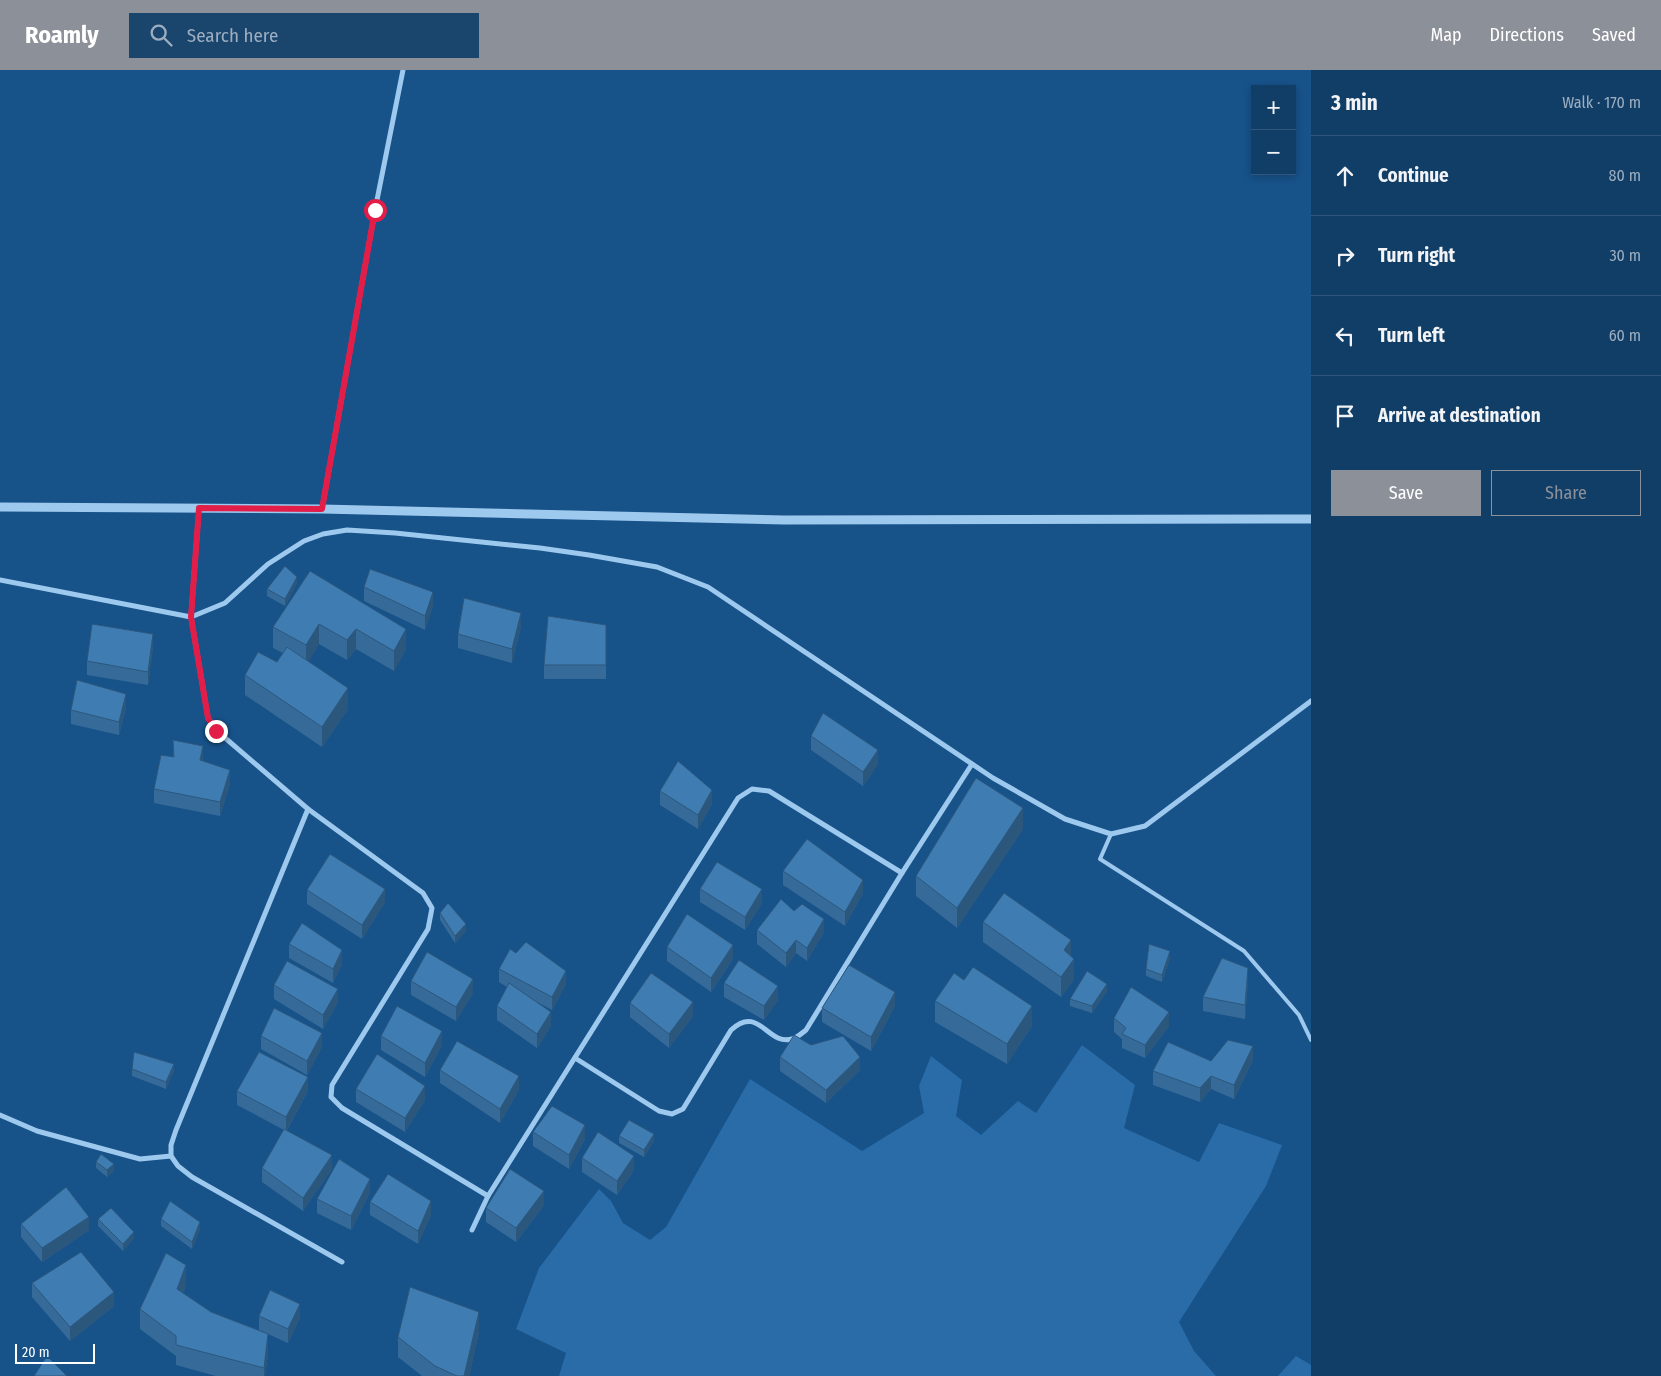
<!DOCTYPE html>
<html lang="en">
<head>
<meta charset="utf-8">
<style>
	body { margin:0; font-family:"Fira Sans Condensed",sans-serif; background:#1a456d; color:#f1f3f6 }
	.controls { position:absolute; right:15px; top:15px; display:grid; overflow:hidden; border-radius:0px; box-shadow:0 2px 8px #0003 }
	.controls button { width:45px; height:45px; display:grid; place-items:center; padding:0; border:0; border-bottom:1px solid #30577b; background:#113e67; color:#f1f3f6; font:25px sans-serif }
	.scale { position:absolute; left:15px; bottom:12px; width:80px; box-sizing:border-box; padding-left:5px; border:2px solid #fff; border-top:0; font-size:14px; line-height:18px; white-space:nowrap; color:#fff; -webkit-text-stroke:4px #175289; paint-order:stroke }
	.stop { position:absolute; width:15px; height:15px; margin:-11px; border:4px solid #e11d48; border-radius:50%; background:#fff }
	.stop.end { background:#e11d48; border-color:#fff; box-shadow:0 1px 5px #0008 }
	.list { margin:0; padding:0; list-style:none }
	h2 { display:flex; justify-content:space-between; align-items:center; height:65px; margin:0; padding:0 20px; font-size:21px }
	h2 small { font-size:16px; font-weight:400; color:#9caec0 }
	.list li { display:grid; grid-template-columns:32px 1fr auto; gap:15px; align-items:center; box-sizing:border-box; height:80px; padding:0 20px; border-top:1px solid #30577b }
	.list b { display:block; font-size:19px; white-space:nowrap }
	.list em { font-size:16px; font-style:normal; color:#9caec0 }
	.actions { display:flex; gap:10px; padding:15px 20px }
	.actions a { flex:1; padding:11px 0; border:1px solid #8c9099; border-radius:0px; text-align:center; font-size:18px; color:#8c9099 }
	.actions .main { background:#8c9099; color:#fff }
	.icon { flex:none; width:28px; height:28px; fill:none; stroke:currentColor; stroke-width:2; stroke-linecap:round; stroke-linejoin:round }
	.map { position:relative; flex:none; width:1311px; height:1306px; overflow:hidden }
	header { display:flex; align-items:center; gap:30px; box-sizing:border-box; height:70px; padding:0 25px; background:#8c9099; color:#fff }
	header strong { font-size:24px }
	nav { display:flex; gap:28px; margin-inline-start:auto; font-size:18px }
	.search { width:350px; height:45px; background:#1a456d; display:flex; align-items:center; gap:12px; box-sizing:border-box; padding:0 18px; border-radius:0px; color:#9caec0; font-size:19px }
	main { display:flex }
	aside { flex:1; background:#113e67 }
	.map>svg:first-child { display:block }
	.green { fill:#296ca8 }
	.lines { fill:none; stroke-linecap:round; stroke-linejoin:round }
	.service { stroke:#9ec9ee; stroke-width:4 }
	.minor { stroke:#9ec9ee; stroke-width:5 }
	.tertiary { stroke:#9ec9ee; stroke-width:9 }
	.wall { fill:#366b99 }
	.shaded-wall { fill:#2c577d }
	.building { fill:#3f7cb2; stroke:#2c577d }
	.route { stroke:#e11d48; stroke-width:6 }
</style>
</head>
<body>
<header>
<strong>Roamly</strong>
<div class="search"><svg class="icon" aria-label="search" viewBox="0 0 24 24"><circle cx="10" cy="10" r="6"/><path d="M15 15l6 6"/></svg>Search here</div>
<nav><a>Map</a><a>Directions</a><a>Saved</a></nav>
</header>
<main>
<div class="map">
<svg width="1311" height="1306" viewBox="0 0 1311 1306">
	<rect width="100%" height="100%" fill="#175289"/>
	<g class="green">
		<path d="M1082,975L1135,1015L1124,1058L1199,1092L1219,1053L1282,1075L1266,1116L1179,1252L1194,1281L1216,1306H559L566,1283L516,1259L539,1198L599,1119L611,1131L623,1153L650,1170L666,1157L750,1009L862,1081L924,1043L919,1016L931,986L962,1010L956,1046L981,1065L1018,1031L1036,1043Z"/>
		<path d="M1296,1286L1311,1295V1306H1278Z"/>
	</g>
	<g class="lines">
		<path class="service" d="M1111,764L1100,789L1244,881L1299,945L1311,970"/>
		<g class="minor">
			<path d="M199,438L191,547L208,648L217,661L308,739L423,823L432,838L428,859L332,1015L331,1027L342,1038L488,1126"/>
			<path d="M322,439L375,140L403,0"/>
			<path d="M0,510L191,547L225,533L268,494L304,471L323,464L347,460L395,463L540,478L589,485L657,497L708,517L993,708L1065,749L1111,764L1145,756L1311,631"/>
			<path d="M308,739L176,1060L171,1075V1086L178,1096L192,1107L342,1192"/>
			<path d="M575,988L659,1041L672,1044L683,1039L731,960C759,934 767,976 792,969C797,968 802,963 806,960L902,803L972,694"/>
			<path d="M0,1045L37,1061L140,1089L171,1086"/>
			<path d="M472,1160L488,1126L738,728L752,719L769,721L902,803"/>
		</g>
		<path class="tertiary" d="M0,437L322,439L784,450L1311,449"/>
	</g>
	<g class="wall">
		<path d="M310,501L406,579L394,601L356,579L347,590L319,574L308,592L348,639L322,677L245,625V605L277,592L283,583L273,578V557Z"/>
		<path d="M297,513L285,536L267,526V519Z"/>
		<path d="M364,517L433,536L425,560L364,531Z"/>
		<path d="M606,555V609H544V595Z"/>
		<path d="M521,557L512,593L458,578V564Z"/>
		<path d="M153,577L148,615L87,605V591Z"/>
		<path d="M126,638L119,665L71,654V640Z"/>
		<path d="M811,666L878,694L863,716L811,680Z"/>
		<path d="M173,670L203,691L230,714L220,746L154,733V719L173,687Z"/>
		<path d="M660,721L712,734L698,759L660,735Z"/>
		<path d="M1023,759L957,858L916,826V806Z"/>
		<path d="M783,801L863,823L845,856L783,815Z"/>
		<path d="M700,819L762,833L745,860L700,832Z"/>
		<path d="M307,820L385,832L362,869L307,834Z"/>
		<path d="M794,841L824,862L807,891L796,883L786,897L757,874V860Z"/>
		<path d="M440,843L466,861L455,873L440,850Z"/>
		<path d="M983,852L1071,886L1074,909L1061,927L983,872Z"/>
		<path d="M289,874L342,894L333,913L289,888Z"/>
		<path d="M667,877L733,889L711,922L667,891Z"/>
		<path d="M516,883L566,914L552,940L537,932L551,956L537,978L497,950V936L507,917L499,912V899Z"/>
		<path d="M1170,888L1162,912L1146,906V899Z"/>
		<path d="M964,910L1032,956L1007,994L935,952V931Z"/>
		<path d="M411,911L473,923L456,951L411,925Z"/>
		<path d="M1248,911L1245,949L1203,941V927Z"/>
		<path d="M724,913L778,930L764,950L724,927Z"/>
		<path d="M274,915L338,932L323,959L274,929Z"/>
		<path d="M1107,921L1092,943L1070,936V929Z"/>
		<path d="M630,933L693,946L669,978L630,947Z"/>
		<path d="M895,936L871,981L822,952V938Z"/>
		<path d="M1114,948L1169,956L1145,988L1122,978V969L1114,962Z"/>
		<path d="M261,966L322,977L307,1005L261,979Z"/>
		<path d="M381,966L442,975L425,1007L381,980Z"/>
		<path d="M811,975L860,1000L826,1033L780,1001V987Z"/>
		<path d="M1253,990L1234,1029L1211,1019L1200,1032L1153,1015V1001L1211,991Z"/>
		<path d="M132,999L174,1000L166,1019L132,1006Z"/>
		<path d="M440,1000L519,1020L500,1053L440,1013Z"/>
		<path d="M356,1019L425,1030L405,1062L356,1032Z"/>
		<path d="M237,1021H308L287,1060L332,1099L303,1141L262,1112V1098L284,1060L237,1035Z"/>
		<path d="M533,1062L585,1069L569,1099L533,1076Z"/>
		<path d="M619,1066L654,1071L644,1087L619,1073Z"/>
		<path d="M582,1088L634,1100L617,1125L582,1102Z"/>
		<path d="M96,1092L114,1101L107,1107L96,1098Z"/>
		<path d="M370,1122L351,1160L317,1143V1129Z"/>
		<path d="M370,1132L431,1145L418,1174L370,1145Z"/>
		<path d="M544,1135L516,1172L486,1152V1138Z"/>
		<path d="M98,1149L134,1168L123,1181L98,1156Z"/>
		<path d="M161,1149L200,1159L192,1179L161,1156Z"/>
		<path d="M21,1154L89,1160L42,1192L21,1167Z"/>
		<path d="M32,1213L114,1236L70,1271L32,1227Z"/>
		<path d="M186,1215L183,1223L211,1242L264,1262L259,1260V1246L300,1248L288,1273L268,1264V1284L265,1306H216L176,1295V1286L140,1259V1239Z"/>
		<path d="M479,1262L469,1306H422L398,1287V1267Z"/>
	</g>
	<g class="shaded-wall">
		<path d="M297,507V513L285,536V529Z"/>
		<path d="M433,522V536L425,560V546Z"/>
		<path d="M521,543V557L512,593V579Z"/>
		<path d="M319,554V574L306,596V575Z"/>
		<path d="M356,559V579L347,590V570Z"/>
		<path d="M406,559V579L394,601V581Z"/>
		<path d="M153,564V577L148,615V602Z"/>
		<path d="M348,618V639L322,677V657Z"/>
		<path d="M126,624V638L119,665V652Z"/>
		<path d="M203,676V690L200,704V690Z"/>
		<path d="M878,680V694L863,716V702Z"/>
		<path d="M230,700V714L220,746V732Z"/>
		<path d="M712,720V734L698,759V745Z"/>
		<path d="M1023,738V759L957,858V838Z"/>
		<path d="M863,810V823L845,856V842Z"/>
		<path d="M385,819V832L362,869V855Z"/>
		<path d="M762,819V833L745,860V847Z"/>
		<path d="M824,849V862L807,891V878Z"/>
		<path d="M466,854V861L455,873V866Z"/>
		<path d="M796,870V883L786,897V883Z"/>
		<path d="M1071,870V890L1064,880Z"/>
		<path d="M733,875V889L711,922V908Z"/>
		<path d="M342,880V894L333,913V899Z"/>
		<path d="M1170,881V888L1162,912V905Z"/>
		<path d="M1074,889V909L1061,927V907Z"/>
		<path d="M1248,898V911L1245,949V935Z"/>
		<path d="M566,901V914L552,940V927Z"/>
		<path d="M473,909V923L456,951V937Z"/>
		<path d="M1107,914V921L1092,943V936Z"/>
		<path d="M778,916V930L764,950V936Z"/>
		<path d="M338,919V932L323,959V945Z"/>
		<path d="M895,922V936L871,981V967Z"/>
		<path d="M693,932V946L669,978V964Z"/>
		<path d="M1032,936V956L1007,994V974Z"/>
		<path d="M551,942V956L537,978V964Z"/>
		<path d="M1169,942V956L1145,988V975Z"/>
		<path d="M442,961V975L425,1007V993Z"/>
		<path d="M322,963V977L307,1005V991Z"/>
		<path d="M1253,976V990L1234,1029V1015Z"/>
		<path d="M860,987V1000L826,1033V1020Z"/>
		<path d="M174,994V1000L166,1019V1012Z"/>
		<path d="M519,1006V1020L500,1053V1039Z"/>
		<path d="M1211,1006V1019L1200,1032V1018Z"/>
		<path d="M308,1007V1021L286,1061V1047Z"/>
		<path d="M425,1016V1030L405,1062V1048Z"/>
		<path d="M585,1055V1069L569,1099V1085Z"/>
		<path d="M654,1064V1071L644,1087V1080Z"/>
		<path d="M332,1085V1099L303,1141V1128Z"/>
		<path d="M634,1086V1100L617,1125V1111Z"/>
		<path d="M114,1094V1101L107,1107V1100Z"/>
		<path d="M370,1109V1122L351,1160V1146Z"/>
		<path d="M544,1121V1135L516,1172V1158Z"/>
		<path d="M431,1131V1145L418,1174V1161Z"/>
		<path d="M89,1147V1160L42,1192V1178Z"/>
		<path d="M200,1152V1159L192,1179V1172Z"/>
		<path d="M134,1162V1168L123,1181V1174Z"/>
		<path d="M186,1195V1215L177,1239V1219Z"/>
		<path d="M114,1222V1236L70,1271V1257Z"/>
		<path d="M300,1234V1248L288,1273V1259Z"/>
		<path d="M479,1242V1262L469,1306H464Z"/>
		<path d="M268,1264V1284L265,1306H264V1298Z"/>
	</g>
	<g class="building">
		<path d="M285,496L297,507L285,529L267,519Z"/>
		<path d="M370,499L433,522L425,546L364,517Z"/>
		<path d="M310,501L406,559L394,581L356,559L347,570L319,554L306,575L273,557Z"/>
		<path d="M464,528L521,543L512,579L458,564Z"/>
		<path d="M548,546L606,555V595H544Z"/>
		<path d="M92,554L153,564L148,602L87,591Z"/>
		<path d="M287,577L348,618L322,657L245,605L258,582L277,592Z"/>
		<path d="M77,610L126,624L119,652L71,640Z"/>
		<path d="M823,643L878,680L863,702L811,666Z"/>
		<path d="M173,670L203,676L200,690L230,700L220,732L154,719L161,685L174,687Z"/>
		<path d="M678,691L712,720L698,745L660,721Z"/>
		<path d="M976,708L1023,738L957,838L916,806Z"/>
		<path d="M807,769L863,810L845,842L783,801Z"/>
		<path d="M330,784L385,819L362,855L307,820Z"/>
		<path d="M717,792L762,819L745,847L700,819Z"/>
		<path d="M1004,823L1071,870L1064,880L1074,889L1061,907L983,852Z"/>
		<path d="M781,829L794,841L802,834L824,849L807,878L796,870L786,883L757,860Z"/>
		<path d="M448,833L466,854L455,866L440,843Z"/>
		<path d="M687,844L733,875L711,908L667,877Z"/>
		<path d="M302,853L342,880L333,899L289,874Z"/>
		<path d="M526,872L566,901L552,927L499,899L510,879L516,883Z"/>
		<path d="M1149,874L1170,881L1162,905L1146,899Z"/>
		<path d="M427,882L473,909L456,937L411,911Z"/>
		<path d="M1222,888L1248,898L1245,935L1203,927Z"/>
		<path d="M739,890L778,916L764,936L724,913Z"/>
		<path d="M287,891L338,919L323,945L274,915Z"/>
		<path d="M849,895L895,922L871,967L822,938Z"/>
		<path d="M973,897L1032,936L1007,974L935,931L954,903L964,910Z"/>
		<path d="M1087,901L1107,914L1092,936L1070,929Z"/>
		<path d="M651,903L693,932L669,964L630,933Z"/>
		<path d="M509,913L551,942L537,964L497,936Z"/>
		<path d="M1131,917L1169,942L1145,975L1122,964L1126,958L1114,948Z"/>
		<path d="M397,936L442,961L425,993L381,966Z"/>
		<path d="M274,938L322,963L307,991L261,966Z"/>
		<path d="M794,965L811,975L843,966L860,987L826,1020L780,987Z"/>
		<path d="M1228,970L1253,976L1234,1015L1211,1006L1200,1018L1153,1001L1168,972L1211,991Z"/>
		<path d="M457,971L519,1006L500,1039L440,1000Z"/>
		<path d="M134,982L174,994L166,1012L132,999Z"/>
		<path d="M259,982L308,1007L286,1047L237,1021Z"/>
		<path d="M377,984L425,1016L405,1048L356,1019Z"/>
		<path d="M552,1036L585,1055L569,1085L533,1062Z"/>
		<path d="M629,1050L654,1064L644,1080L619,1066Z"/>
		<path d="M284,1059L332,1085L303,1128L262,1098Z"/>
		<path d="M598,1062L634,1086L617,1111L582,1088Z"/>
		<path d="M101,1084L114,1094L107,1100L96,1092Z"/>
		<path d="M339,1089L370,1109L351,1146L317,1129Z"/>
		<path d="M510,1099L544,1121L516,1158L486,1138Z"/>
		<path d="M388,1104L431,1131L418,1161L370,1132Z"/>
		<path d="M66,1117L89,1147L42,1178L21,1154Z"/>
		<path d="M170,1131L200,1152L192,1172L161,1149Z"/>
		<path d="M111,1138L134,1162L123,1174L98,1149Z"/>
		<path d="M81,1182L114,1222L70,1257L32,1213Z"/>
		<path d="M166,1183L186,1195L177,1219L211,1242L268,1264L264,1298L176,1275V1266L140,1239Z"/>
		<path d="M410,1217L479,1242L464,1306H457L435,1296L398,1267Z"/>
		<path d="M270,1220L300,1234L288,1259L259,1246Z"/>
		<path d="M47,1286L67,1306H34Z"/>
	</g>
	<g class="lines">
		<path class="route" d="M216,661L208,648L191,547L199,438L322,439L375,140"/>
	</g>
</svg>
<div class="controls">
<button>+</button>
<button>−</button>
</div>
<div class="scale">20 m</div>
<div class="stop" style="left:375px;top:140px"></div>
<div class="stop end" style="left:216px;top:661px"></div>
</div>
<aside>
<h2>3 min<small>Walk · 170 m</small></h2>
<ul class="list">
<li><svg class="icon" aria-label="ahead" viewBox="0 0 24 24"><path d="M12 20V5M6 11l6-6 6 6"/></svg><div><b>Continue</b></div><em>80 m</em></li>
<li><svg class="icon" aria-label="right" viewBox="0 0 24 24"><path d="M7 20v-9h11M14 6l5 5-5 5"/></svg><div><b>Turn right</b></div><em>30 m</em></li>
<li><svg class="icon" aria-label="left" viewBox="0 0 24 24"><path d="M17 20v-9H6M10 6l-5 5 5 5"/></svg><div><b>Turn left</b></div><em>60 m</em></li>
<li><svg class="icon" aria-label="arrive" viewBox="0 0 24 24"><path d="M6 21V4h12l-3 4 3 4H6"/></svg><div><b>Arrive at destination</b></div></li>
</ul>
<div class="actions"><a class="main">Save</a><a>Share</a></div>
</aside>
</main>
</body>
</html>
